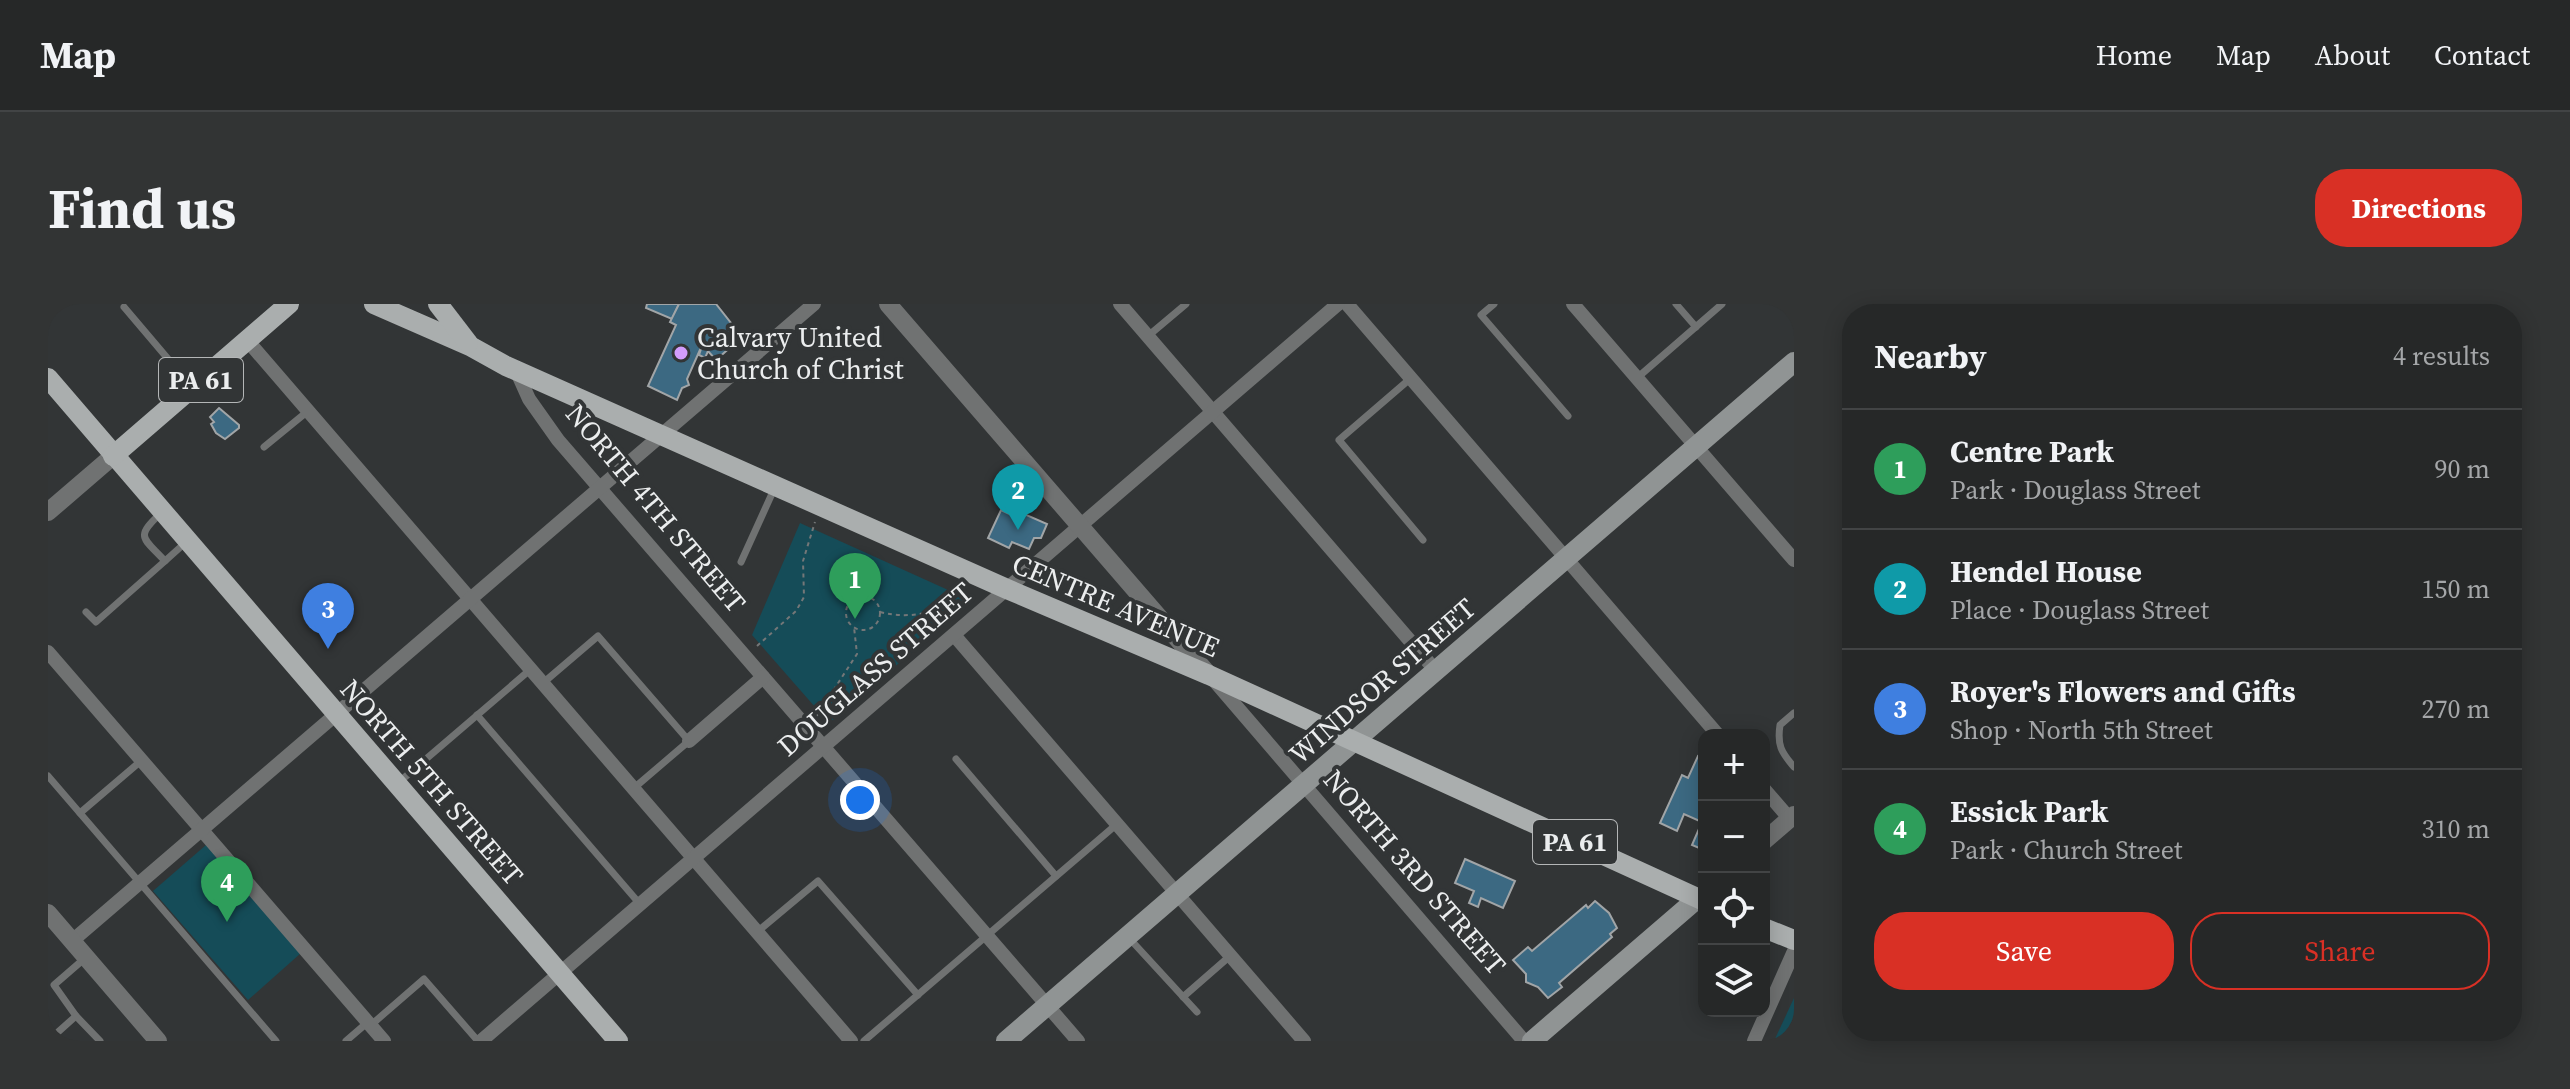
<!DOCTYPE html>
<html lang="en">
<head>
<meta charset="utf-8">
<style>
	body { margin:0; font-family:"Source Serif 4",serif; background:#323434; color:#f1f3f6 }
	.controls { position:absolute; right:24px; bottom:24px; display:grid; overflow:hidden; border-radius:16px; box-shadow:0 4px 20px #0003 }
	.controls button { width:72px; height:72px; display:grid; place-items:center; padding:0; border:0; border-bottom:2px solid #424445; background:#262828; color:#f1f3f6; font:40px sans-serif }
	.you { position:absolute; left:812px; top:496px; width:28px; height:28px; margin:-20px; border:6px solid #fff; border-radius:50%; background:#1a73e8; box-shadow:0 0 0 12px #1a73e833 }
	.badge { display:grid; place-items:center; width:52px; height:52px; border-radius:50%; background:#d93025; color:#fff; font-size:26px; font-weight:700 }
	.pin { position:absolute; translate:-50% -66px; filter:drop-shadow(0 2px 4px #0008) }
	.pin::after { content:''; position:absolute; top:42px; width:28px; height:24px; background:inherit; clip-path:polygon(0 0,100% 0,50% 100%) }
	.list { margin:0; padding:0; list-style:none }
	h2 { display:flex; justify-content:space-between; align-items:center; height:104px; margin:0; padding:0 32px; font-size:34px }
	h2 small { font-size:26px; font-weight:400; color:#a4a6a8 }
	.list li { display:grid; grid-template-columns:52px 1fr auto; gap:24px; align-items:center; box-sizing:border-box; height:120px; padding:0 32px; border-top:2px solid #424445 }
	.list b { display:block; font-size:30px; white-space:nowrap }
	.list p { margin:0; font-size:26px; white-space:nowrap; color:#a4a6a8 }
	.list em { font-size:26px; font-style:normal; color:#a4a6a8 }
	.actions { display:flex; gap:16px; padding:24px 32px }
	.actions a { flex:1; padding:18px 0; border:2px solid #d93025; border-radius:32px; text-align:center; font-size:28px; color:#d93025 }
	.actions .main { background:#d93025; color:#fff }
	.icon { flex:none; width:44px; height:44px; fill:none; stroke:currentColor; stroke-width:2; stroke-linecap:round; stroke-linejoin:round }
	.map { position:relative; flex:none; width:1746px; height:737px; overflow:hidden; border-radius:32px }
	header { display:flex; align-items:center; gap:48px; box-sizing:border-box; height:112px; padding:0 40px; background:#262828; border-bottom:2px solid #424445 }
	header strong { font-size:38px }
	nav { display:flex; gap:44px; margin-inline-start:auto; font-size:28px }
	.intro { display:flex; align-items:center; justify-content:space-between; box-sizing:border-box; height:192px; padding:0 48px }
	h1 { margin:0; font-size:56px }
	.button { padding:20px 36px; border-radius:32px; background:#d93025; color:#fff; font-size:28px; font-weight:700 }
	main { display:flex; gap:48px; padding:0 48px }
	aside { flex:1; background:#262828; border-radius:32px; box-shadow:0 4px 20px #0003 }
	.map>svg:first-child { display:block }
	.green { fill:#154c58 }
	.building { fill:#3c6982; stroke:#a1a5a7; stroke-width:2 }
	.lines { fill:none; stroke-linecap:round; stroke-linejoin:round }
	.path { stroke:#747778; stroke-width:2; stroke-dasharray:4 4; stroke-linecap:butt }
	.service { stroke:#707272; stroke-width:7 }
	.minor { stroke:#707272; stroke-width:14 }
	.tertiary { stroke:#707272; stroke-width:18 }
	.secondary { stroke:#909494; stroke-width:20 }
	.primary { stroke:#aaaeae; stroke-width:20 }
	.poi-dot { fill:#d29dfd; stroke:#323536; stroke-width:3 }
	.labels { text-anchor:middle; stroke-width:8; stroke-linejoin:round; paint-order:stroke }
	.shield { fill:#323536; stroke:#b4b6b7; stroke-width:2 }
	.shield-label { font-size:26px; font-weight:bold; fill:#ebedee }
	.poi-label { font-size:28px; fill:#ebedee; stroke:#323536; text-anchor:start }
	.street-label { font-size:28px; fill:#ebedee; stroke:#323536 }
</style>
</head>
<body>
<header>
<strong>Map</strong>
<nav><a>Home</a><a>Map</a><a>About</a><a>Contact</a></nav>
</header>
<div class="intro"><h1>Find us</h1><a class="button">Directions</a></div>
<main>
<div class="map">
<svg width="1746" height="737" viewBox="0 0 1746 737">
	<rect width="100%" height="100%" fill="#323536"/>
	<g class="green">
		<path d="M752,219L920,295L921,299L781,419L704,331Z"/>
		<path d="M158,541L253,649L200,696L105,587Z"/>
		<path d="M1746,694V737H1726Z"/>
	</g>
	<g class="building">
		<path d="M599,0H631L624,15L598,4Z"/>
		<path d="M631,0H668L694,33L668,56L660,47L657,54L651,51L655,39L639,75L641,81L634,84L629,96L600,82L628,21L622,18Z"/>
		<path d="M171,104L191,121V124L177,135L168,129L163,120L166,118L162,113Z"/>
		<path d="M953,206L972,215L974,209L999,220L993,234H986L981,245L964,238L961,244L940,234Z"/>
		<path d="M1650,452L1656,455V546L1644,541L1654,518L1636,510L1629,527L1612,519L1634,471L1640,474Z"/>
		<path d="M1417,555L1467,577L1455,604L1433,594L1430,603L1421,599L1426,587L1407,579Z"/>
		<path d="M1547,597L1561,609L1569,624L1562,630L1564,633L1511,679L1514,683L1500,694L1490,683L1478,678V670L1465,656L1480,643L1484,647L1538,601L1540,604Z"/>
	</g>
	<g class="lines">
		<g class="path">
			<circle cx="815" cy="309" r="17"/>
			<path d="M832,308C868,317 891,305 924,295"/>
			<path d="M709,342L748,307L756,293L755,257L767,218"/>
			<path d="M768,413L809,350L806,323"/>
		</g>
		<g class="service">
			<path d="M1446,0L1433,11L1520,112"/>
			<path d="M1628,0L1648,23"/>
			<path d="M76,3L143,82"/>
			<path d="M1100,32L1138,0"/>
			<path d="M1363,74L1291,136L1375,236"/>
			<path d="M1589,74L1674,0"/>
			<path d="M216,143L260,107"/>
			<path d="M117,257L137,239"/>
			<path d="M693,258L727,183"/>
			<path d="M38,308L48,318L117,257C96,234 86,234 112,210"/>
			<path d="M495,379L550,332L641,437L586,484"/>
			<path d="M1746,409L1732,421C1729,441 1733,448 1746,463"/>
			<path d="M429,411L591,599"/>
			<path d="M908,455L1008,572"/>
			<path d="M0,472L228,737"/>
			<path d="M350,479L483,365"/>
			<path d="M32,509L94,456"/>
			<path d="M709,628L770,577L870,691"/>
			<path d="M1081,634L1149,708"/>
			<path d="M36,655L6,681L28,712L52,737"/>
			<path d="M1135,693L1182,652"/>
			<path d="M323,721L376,675L430,737"/>
			<path d="M0,737L28,712"/>
			<path d="M298,737L320,718"/>
			<path d="M816,737L1069,520"/>
		</g>
		<g class="minor">
			<path d="M1072,0L1388,367"/>
			<path d="M1299,0L1670,431"/>
			<path d="M1525,0L1746,256"/>
			<path d="M199,36L803,737"/>
			<path d="M468,66L481,95L510,136L1030,737"/>
			<path d="M906,331L1256,737"/>
			<path d="M0,348L336,737"/>
			<path d="M1164,374L1476,737"/>
			<path d="M641,437L715,373"/>
			<path d="M1716,485L1742,515"/>
			<path d="M24,637L766,0"/>
			<path d="M433,737L1290,0"/>
			<path d="M1706,737L1746,647"/>
		</g>
		<g class="tertiary">
			<path d="M840,0L1160,370"/>
			<path d="M0,208L65,152"/>
			<path d="M1716,537L1746,511"/>
			<path d="M0,609L110,737"/>
		</g>
		<g class="secondary">
			<path d="M958,737L1746,58"/>
			<path d="M1484,737L1650,594"/>
		</g>
		<g class="primary">
			<path d="M326,0L422,42L458,62L959,285L1161,371L1656,597"/>
			<path d="M390,0L420,39"/>
			<path d="M0,74L570,737"/>
			<path d="M65,152L241,0"/>
			<path d="M1716,624L1746,636"/>
		</g>
	</g>
	<circle class="poi-dot" cx="633" cy="49" r="8"/>
	<g class="labels">
		<g class="shield">
			<rect x="111" y="54" width="84" height="44" rx="6"/>
			<rect x="1485" y="516" width="84" height="44" rx="6"/>
		</g>
		<g class="shield-label">
			<text x="153" y="85">PA 61</text>
			<text x="1527" y="547">PA 61</text>
		</g>
		<g class="poi-label">
			<text x="649" y="43">Calvary United<tspan x="649" dy="32">Church of Christ</tspan></text>
		</g>
		<g class="street-label">
			<text transform="translate(608 204) rotate(50)" y="10">NORTH 4TH STREET</text>
			<text transform="translate(1068 301) rotate(23)" y="10">CENTRE AVENUE</text>
			<text transform="translate(827 365) rotate(-41)" y="10">DOUGLASS STREET</text>
			<text transform="translate(1334 377) rotate(-41)" y="10">WINDSOR STREET</text>
			<text transform="translate(384 478) rotate(49)" y="10">NORTH 5TH STREET</text>
			<text transform="translate(1367 568) rotate(49)" y="10">NORTH 3RD STREET</text>
		</g>
	</g>
</svg>
<div class="controls">
<button>+</button>
<button>−</button>
<button><svg class="icon" aria-label="locate" viewBox="0 0 24 24"><circle cx="12" cy="12" r="6"/><path d="M12 2v4M12 18v4M2 12h4M18 12h4"/></svg></button>
<button><svg class="icon" aria-label="layers" viewBox="0 0 24 24"><path d="M12 4l9 5-9 5-9-5zM3 14l9 5 9-5"/></svg></button>
</div>
<div class="you"></div>
<div class="pin badge" style="left:807px;top:315px;background:#2e9e5b">1</div>
<div class="pin badge" style="left:970px;top:226px;background:#0f9aa8">2</div>
<div class="pin badge" style="left:280px;top:345px;background:#3f7fe0">3</div>
<div class="pin badge" style="left:179px;top:618px;background:#2e9e5b">4</div>
</div>
<aside>
<h2>Nearby<small>4 results</small></h2>
<ul class="list">
<li><span class="badge" style="background:#2e9e5b">1</span><div><b>Centre Park</b><p>Park · Douglass Street</p></div><em>90 m</em></li>
<li><span class="badge" style="background:#0f9aa8">2</span><div><b>Hendel House</b><p>Place · Douglass Street</p></div><em>150 m</em></li>
<li><span class="badge" style="background:#3f7fe0">3</span><div><b>Royer's Flowers and Gifts</b><p>Shop · North 5th Street</p></div><em>270 m</em></li>
<li><span class="badge" style="background:#2e9e5b">4</span><div><b>Essick Park</b><p>Park · Church Street</p></div><em>310 m</em></li>
</ul>
<div class="actions"><a class="main">Save</a><a>Share</a></div>
</aside>
</main>
</body>
</html>
